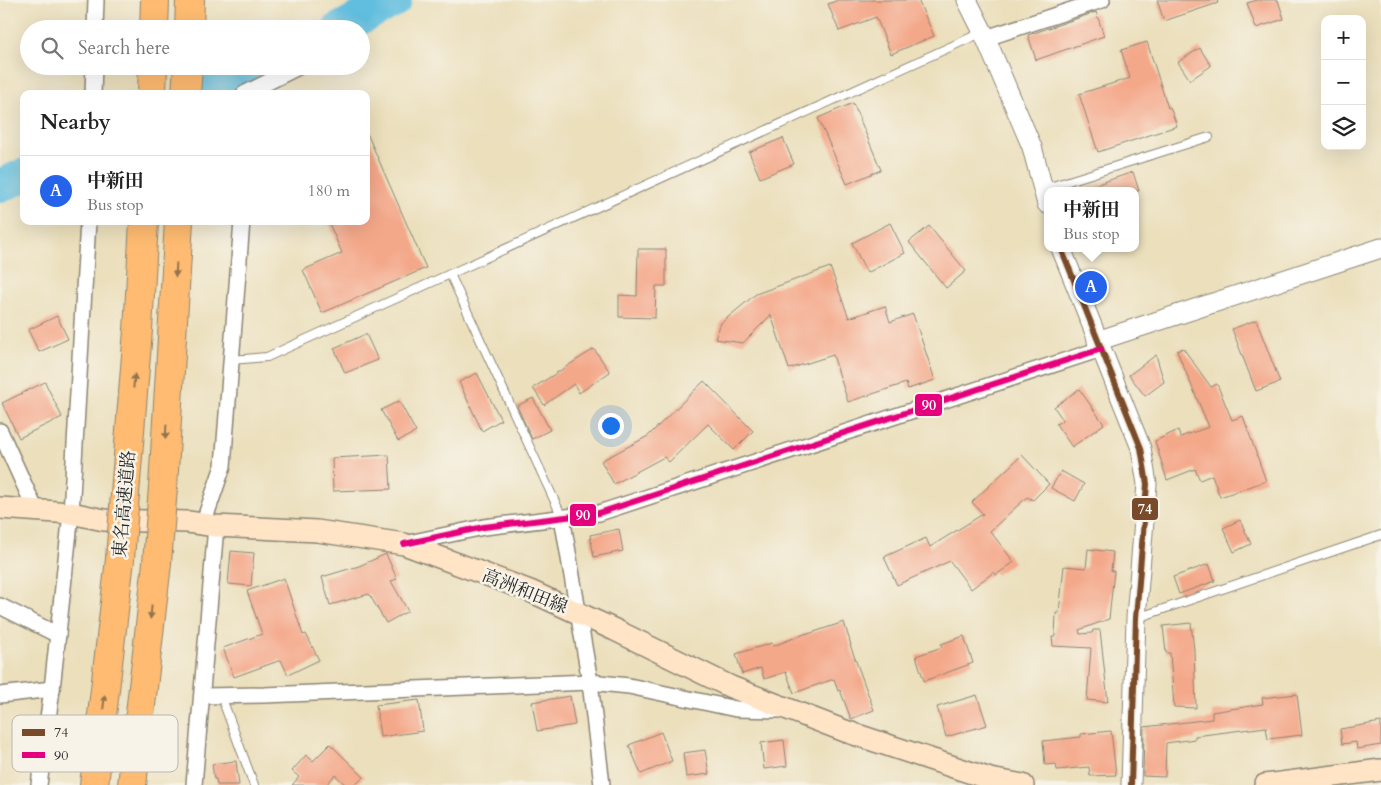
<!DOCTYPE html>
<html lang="en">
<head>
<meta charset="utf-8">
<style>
	body { margin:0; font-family:Cardo,"Noto Serif JP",serif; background:#f2f2f2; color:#222 }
	.controls { position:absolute; right:15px; top:15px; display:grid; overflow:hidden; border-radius:10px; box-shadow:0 5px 20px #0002 }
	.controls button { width:45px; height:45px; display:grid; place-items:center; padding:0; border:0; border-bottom:1px solid #e0e0e0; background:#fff; color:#222; font:25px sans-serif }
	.you { position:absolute; left:610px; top:425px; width:18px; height:18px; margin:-12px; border:4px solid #fff; border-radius:50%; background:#1a73e8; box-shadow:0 0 0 8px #1a73e833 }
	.badge { display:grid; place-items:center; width:32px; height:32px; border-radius:50%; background:#2563eb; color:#fff; font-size:16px; font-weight:700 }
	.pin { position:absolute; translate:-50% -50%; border:2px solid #fff; box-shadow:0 1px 5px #0006 }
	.popup { position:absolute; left:1044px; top:187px; width:95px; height:65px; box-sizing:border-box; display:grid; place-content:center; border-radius:10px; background:#fff; filter:drop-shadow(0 1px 4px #0005); font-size:16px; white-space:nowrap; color:#767676 }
	.popup b { font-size:19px; color:#222 }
	.popup::after { content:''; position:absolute; left:50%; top:100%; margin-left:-10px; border:10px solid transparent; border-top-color:#fff }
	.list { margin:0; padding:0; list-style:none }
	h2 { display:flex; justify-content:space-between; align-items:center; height:65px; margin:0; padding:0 20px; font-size:21px }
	h2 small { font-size:16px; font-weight:400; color:#767676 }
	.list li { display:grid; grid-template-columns:32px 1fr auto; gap:15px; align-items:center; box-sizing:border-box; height:70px; padding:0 20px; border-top:1px solid #e0e0e0 }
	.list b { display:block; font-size:19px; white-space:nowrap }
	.list p { margin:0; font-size:16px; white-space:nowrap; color:#767676 }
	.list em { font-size:16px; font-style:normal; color:#767676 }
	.icon { flex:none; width:28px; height:28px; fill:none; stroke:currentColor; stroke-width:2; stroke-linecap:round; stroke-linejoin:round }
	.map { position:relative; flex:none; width:1381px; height:785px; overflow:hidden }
	.search { position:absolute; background:#fff; box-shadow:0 5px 20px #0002; left:20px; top:20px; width:350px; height:55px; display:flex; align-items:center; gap:12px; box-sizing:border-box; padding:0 18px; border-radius:28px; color:#767676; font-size:19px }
	.panel { position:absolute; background:#fff; box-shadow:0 5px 20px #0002; left:20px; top:90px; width:350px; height:135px; border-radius:10px }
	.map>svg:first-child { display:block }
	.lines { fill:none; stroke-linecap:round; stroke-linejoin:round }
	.river { stroke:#61bedf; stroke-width:34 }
	.building { fill:#f4a88a }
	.service-casing { stroke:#8b8574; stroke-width:10 }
	.minor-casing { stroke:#8b8574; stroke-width:18 }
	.tertiary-casing { stroke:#8b8574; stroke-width:21 }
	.secondary-casing { stroke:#8b8574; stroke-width:24 }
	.motorway-casing { stroke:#8b8574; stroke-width:30 }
	.service { stroke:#fff; stroke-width:8 }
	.minor { stroke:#fff; stroke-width:15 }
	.tertiary { stroke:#fff; stroke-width:19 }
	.secondary { stroke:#ffe4c6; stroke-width:21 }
	.motorway { stroke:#febb71; stroke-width:28 }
	.motorway-bridge-casing { stroke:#8b8574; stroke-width:30; stroke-linecap:butt }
	.motorway-bridge { stroke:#febb71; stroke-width:28 }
	.bus-1-casing { stroke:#f7f3e8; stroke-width:10 }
	.bus-2-casing { stroke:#f7f3e8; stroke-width:10 }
	.bus-1 { stroke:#7a4b2a; stroke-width:6 }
	.bus-2 { stroke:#e5007d; stroke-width:6 }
	.oneway { fill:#94734e }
	.labels { text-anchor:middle; stroke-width:5; stroke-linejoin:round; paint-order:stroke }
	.street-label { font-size:18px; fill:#2b2b2b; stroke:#f7f3e8 }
	.key { fill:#f7f3e8; stroke:#bab7af; stroke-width:1 }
	.key-label { font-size:14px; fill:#2b2b2b }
	.line-badge { stroke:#f7f3e8; stroke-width:2 }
	.badge-label { font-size:14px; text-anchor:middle; font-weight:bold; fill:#fff }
</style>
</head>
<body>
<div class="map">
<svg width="1381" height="785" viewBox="0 0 1381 785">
	<rect width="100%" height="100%" fill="#f7f3e8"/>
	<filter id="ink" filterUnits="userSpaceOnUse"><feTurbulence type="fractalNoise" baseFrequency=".02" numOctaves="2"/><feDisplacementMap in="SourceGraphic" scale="10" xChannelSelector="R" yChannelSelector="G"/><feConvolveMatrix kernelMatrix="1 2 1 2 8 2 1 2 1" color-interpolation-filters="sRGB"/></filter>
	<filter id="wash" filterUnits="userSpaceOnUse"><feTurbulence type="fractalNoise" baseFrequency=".0096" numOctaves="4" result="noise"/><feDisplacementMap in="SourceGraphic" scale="20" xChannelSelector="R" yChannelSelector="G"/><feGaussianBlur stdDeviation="1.12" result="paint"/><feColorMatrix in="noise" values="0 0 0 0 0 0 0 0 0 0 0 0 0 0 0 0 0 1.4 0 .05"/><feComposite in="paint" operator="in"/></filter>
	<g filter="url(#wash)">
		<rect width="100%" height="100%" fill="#ebdfbc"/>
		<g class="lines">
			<g class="river">
				<path d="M339,29L395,0"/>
				<path d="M205,94L266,66"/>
				<path d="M0,186L24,175"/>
			</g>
		</g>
		<g id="blocks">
			<g class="building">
				<path d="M838,0H918L934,36L891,54L876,17L839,31L828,4Z"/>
				<path d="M1157,0H1217L1218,3L1164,21Z"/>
				<path d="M1257,0H1278L1284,19L1256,28L1247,3Z"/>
				<path d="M1096,12L1104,36L1036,60L1028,35Z"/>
				<path d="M1147,42L1168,108L1170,107L1177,126L1098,152L1079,94L1130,78L1121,50Z"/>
				<path d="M1200,48L1211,66L1190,80L1178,62Z"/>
				<path d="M853,103L881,170L847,184L818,118Z"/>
				<path d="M366,131L426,268L322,313L303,270L342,253L328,221H366Z"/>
				<path d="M783,138L794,164L760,178L749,152Z"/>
				<path d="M1133,172L1139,191H1087L1086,188Z"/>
				<path d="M890,223L905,253L867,273L852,243Z"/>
				<path d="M929,226L966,271L946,288L909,242Z"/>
				<path d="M638,249H666V286H656L655,318L619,317V295L637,296Z"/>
				<path d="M830,267L849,318L885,306L890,322L913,314L935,380L908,389L906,383L848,402L833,355L789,369L771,315L743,343L715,339L721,323L756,294Z"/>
				<path d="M57,316L68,339L39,352L28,330Z"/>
				<path d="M1256,320L1280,382L1256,391L1232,329Z"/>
				<path d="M366,334L378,360L345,373L334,348Z"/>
				<path d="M1183,348L1211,387L1217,384L1232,420L1243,416L1266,481L1220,497L1212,475L1200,480L1195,469L1167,480L1155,441L1178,430L1180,437L1209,427L1177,351Z"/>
				<path d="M594,349L610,372L579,393L574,384L544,405L533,388Z"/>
				<path d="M1156,355L1164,382L1145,396L1129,375Z"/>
				<path d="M477,373L501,420L482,431L459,382Z"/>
				<path d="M704,381L753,431L734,450L708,424L669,462L664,457L614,484L601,461L648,436Z"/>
				<path d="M45,382L62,417L19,438L2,403Z"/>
				<path d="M1079,389L1104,424L1072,447L1056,424L1063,420L1054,407Z"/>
				<path d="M533,398L550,430L532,439L517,406Z"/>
				<path d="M399,401L416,432L398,441L381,410Z"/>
				<path d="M389,455L391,489L333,491L332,458Z"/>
				<path d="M1022,455L1049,484L1033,500L1027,497L990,531L1014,562L996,575L994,572L971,589L950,561L897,585L884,557L926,538L930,547L983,514L972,502Z"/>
				<path d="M1061,471L1084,484L1075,501L1051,488Z"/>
				<path d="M1240,520L1251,544L1234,552L1223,528Z"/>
				<path d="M619,529L623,551L594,557L590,535Z"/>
				<path d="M1088,549L1113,552L1111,571H1114L1109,619L1079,630L1080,634L1092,633L1093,630H1100L1108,702L1087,700L1091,648L1053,646L1052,637H1055L1056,613H1059L1064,566L1086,568Z"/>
				<path d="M231,551L254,553L251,586L228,584Z"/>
				<path d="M386,554L397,579L391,581L408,611L386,623L369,594L330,605L322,577L359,566Z"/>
				<path d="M1209,564L1215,581L1179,594L1173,577Z"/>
				<path d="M284,578L303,635L306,634L319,660L288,675L281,660L234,677L223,648L262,634L247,591Z"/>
				<path d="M844,622L851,645H850L874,710L851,719L840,690L838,691L834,679L794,693L786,672L764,679L761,668L742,674L736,654L772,643L773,646L807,633L808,634Z"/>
				<path d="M1191,623L1194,650L1196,708L1174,707L1170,653H1166L1163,626Z"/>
				<path d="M964,636L973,663L924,681L916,656L942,647L941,644Z"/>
				<path d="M1297,694L1302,735L1268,739L1266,727L1195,736V739L1166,743L1165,777L1143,776L1144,727L1212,719V712L1263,704L1262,698Z"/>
				<path d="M977,695L987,725L946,737L937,707Z"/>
				<path d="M570,696L575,725L537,731L532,702Z"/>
				<path d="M419,700L423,731L380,737L376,705Z"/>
				<path d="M1381,722V745L1357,749L1356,742L1342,744L1340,729Z"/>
				<path d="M1111,731L1116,775L1090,776L1089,767L1057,770L1056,764L1045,765L1043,741L1081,737V734Z"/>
				<path d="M661,732L672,761L641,774L629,745Z"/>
				<path d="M784,740L787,766L764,769L761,743Z"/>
				<path d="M330,744L364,777L355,785H346L335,775L326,785H292L299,777L292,771L306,755L313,761Z"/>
				<path d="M705,750L709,774L686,777L683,753Z"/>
				<path d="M236,761L239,785H217L216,779H214L212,764Z"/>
			</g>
		</g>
	</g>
	<g filter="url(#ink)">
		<use href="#blocks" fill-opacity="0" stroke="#8b8574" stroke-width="1"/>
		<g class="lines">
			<g class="service-casing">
				<g id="service">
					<path d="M1043,189L1209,137"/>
					<path d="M231,360L267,357L450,274"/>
					<path d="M562,517L450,274L983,32"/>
					<path d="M1137,618L1381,535"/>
					<path d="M221,696L254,785"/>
				</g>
			</g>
			<g class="minor-casing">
				<g id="minor">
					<path d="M95,29L96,0"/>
					<path d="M986,38L1102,0"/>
					<path d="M93,94L94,66"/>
					<path d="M244,94L300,66"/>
					<path d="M0,431L36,511"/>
					<path d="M562,517L590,682L602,785"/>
					<path d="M203,524L223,466L242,221"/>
					<path d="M404,544L484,527L599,513L1101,349"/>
					<path d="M0,606L58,635"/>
					<path d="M0,695L52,689"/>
					<path d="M202,696L264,695L590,682L629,686L736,709L780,710"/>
					<path d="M39,785L52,689L71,513L88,221"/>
					<path d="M194,785L216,526"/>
				</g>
			</g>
			<g class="tertiary-casing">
				<g id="tertiary">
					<path d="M967,0L983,32L1032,147L1047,204"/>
					<path d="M1061,248L1141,448L1147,484L1136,618L1131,785"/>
					<path d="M1097,341L1381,248"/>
				</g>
			</g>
			<g class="secondary-casing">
				<g id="secondary">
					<path d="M0,508L71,513L104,520L188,522L216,526L317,531L404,544L530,591L615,630L731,687L845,731L990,779L1023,785"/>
					<path d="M1265,785L1381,770"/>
				</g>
			</g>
			<g class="motorway-casing">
				<g id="motorway">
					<path d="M154,29L155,0"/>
					<path d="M189,29L190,0"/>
					<path d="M152,94L153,66"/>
					<path d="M186,94L188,66"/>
					<path d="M126,481L138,330L144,221"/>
					<path d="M163,487L179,221"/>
					<path d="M94,785L120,559"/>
					<path d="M132,785L157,563"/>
				</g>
			</g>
			<use href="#service" class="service"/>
			<use href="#minor" class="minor"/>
			<use href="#tertiary" class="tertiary"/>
			<use href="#secondary" class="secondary"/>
			<use href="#motorway" class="motorway"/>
			<g class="motorway-bridge-casing">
				<g id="motorway-bridge">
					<path d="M120,559L126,481"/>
					<path d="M157,563L163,487"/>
				</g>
			</g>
			<use href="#motorway-bridge" class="motorway-bridge"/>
			<g class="bus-1-casing">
				<path id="bus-1" d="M1061,248L1141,448L1147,484L1136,618L1131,785"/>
			</g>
			<g class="bus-2-casing">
				<path id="bus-2" d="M404,544L484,527L599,513L1101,349"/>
			</g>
			<use href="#bus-1" class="bus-1"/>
			<use href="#bus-2" class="bus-2"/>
		</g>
		<defs><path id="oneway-solid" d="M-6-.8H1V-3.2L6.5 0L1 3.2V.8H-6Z" transform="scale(1.25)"/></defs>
		<g class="oneway">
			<use href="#oneway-solid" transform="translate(176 270) rotate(93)"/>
			<use href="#oneway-solid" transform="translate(134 381) rotate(-85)"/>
			<use href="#oneway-solid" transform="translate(166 432) rotate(93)"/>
			<use href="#oneway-solid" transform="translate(151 612) rotate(96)"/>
			<use href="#oneway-solid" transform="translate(104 702) rotate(-84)"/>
		</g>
	</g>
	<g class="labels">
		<g class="street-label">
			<text transform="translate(124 504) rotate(-85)" y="6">東名高速道路</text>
			<text transform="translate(525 591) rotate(22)" y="6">高洲和田線</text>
		</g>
	</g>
	<rect x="12" y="715" width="166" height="57" rx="8" class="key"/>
	<rect x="22" y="729" width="23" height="7" fill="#7a4b2a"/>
	<rect x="22" y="752" width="23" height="6" fill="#e5007d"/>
	<g class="key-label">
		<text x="54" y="737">74</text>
		<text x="54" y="760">90</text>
	</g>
	<g class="line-badge">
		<rect x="914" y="393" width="29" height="24" rx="5" fill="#e5007d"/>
		<rect x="1131" y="497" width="28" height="24" rx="5" fill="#7a4b2a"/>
		<rect x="569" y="503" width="28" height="24" rx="5" fill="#e5007d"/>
	</g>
	<g class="badge-label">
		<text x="929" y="410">90</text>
		<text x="1145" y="514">74</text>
		<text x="583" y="520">90</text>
	</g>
</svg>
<div class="controls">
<button>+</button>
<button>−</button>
<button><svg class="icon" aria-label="layers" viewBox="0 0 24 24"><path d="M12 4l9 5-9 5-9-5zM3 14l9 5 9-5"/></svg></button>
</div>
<div class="you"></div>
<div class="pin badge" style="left:1091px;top:287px">A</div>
<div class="popup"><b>中新田</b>Bus stop</div>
<div class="search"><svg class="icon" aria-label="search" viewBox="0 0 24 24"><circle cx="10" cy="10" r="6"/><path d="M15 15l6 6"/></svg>Search here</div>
<section class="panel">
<h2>Nearby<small></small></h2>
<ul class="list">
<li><span class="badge">A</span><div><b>中新田</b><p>Bus stop</p></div><em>180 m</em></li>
</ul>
</section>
</div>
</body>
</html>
